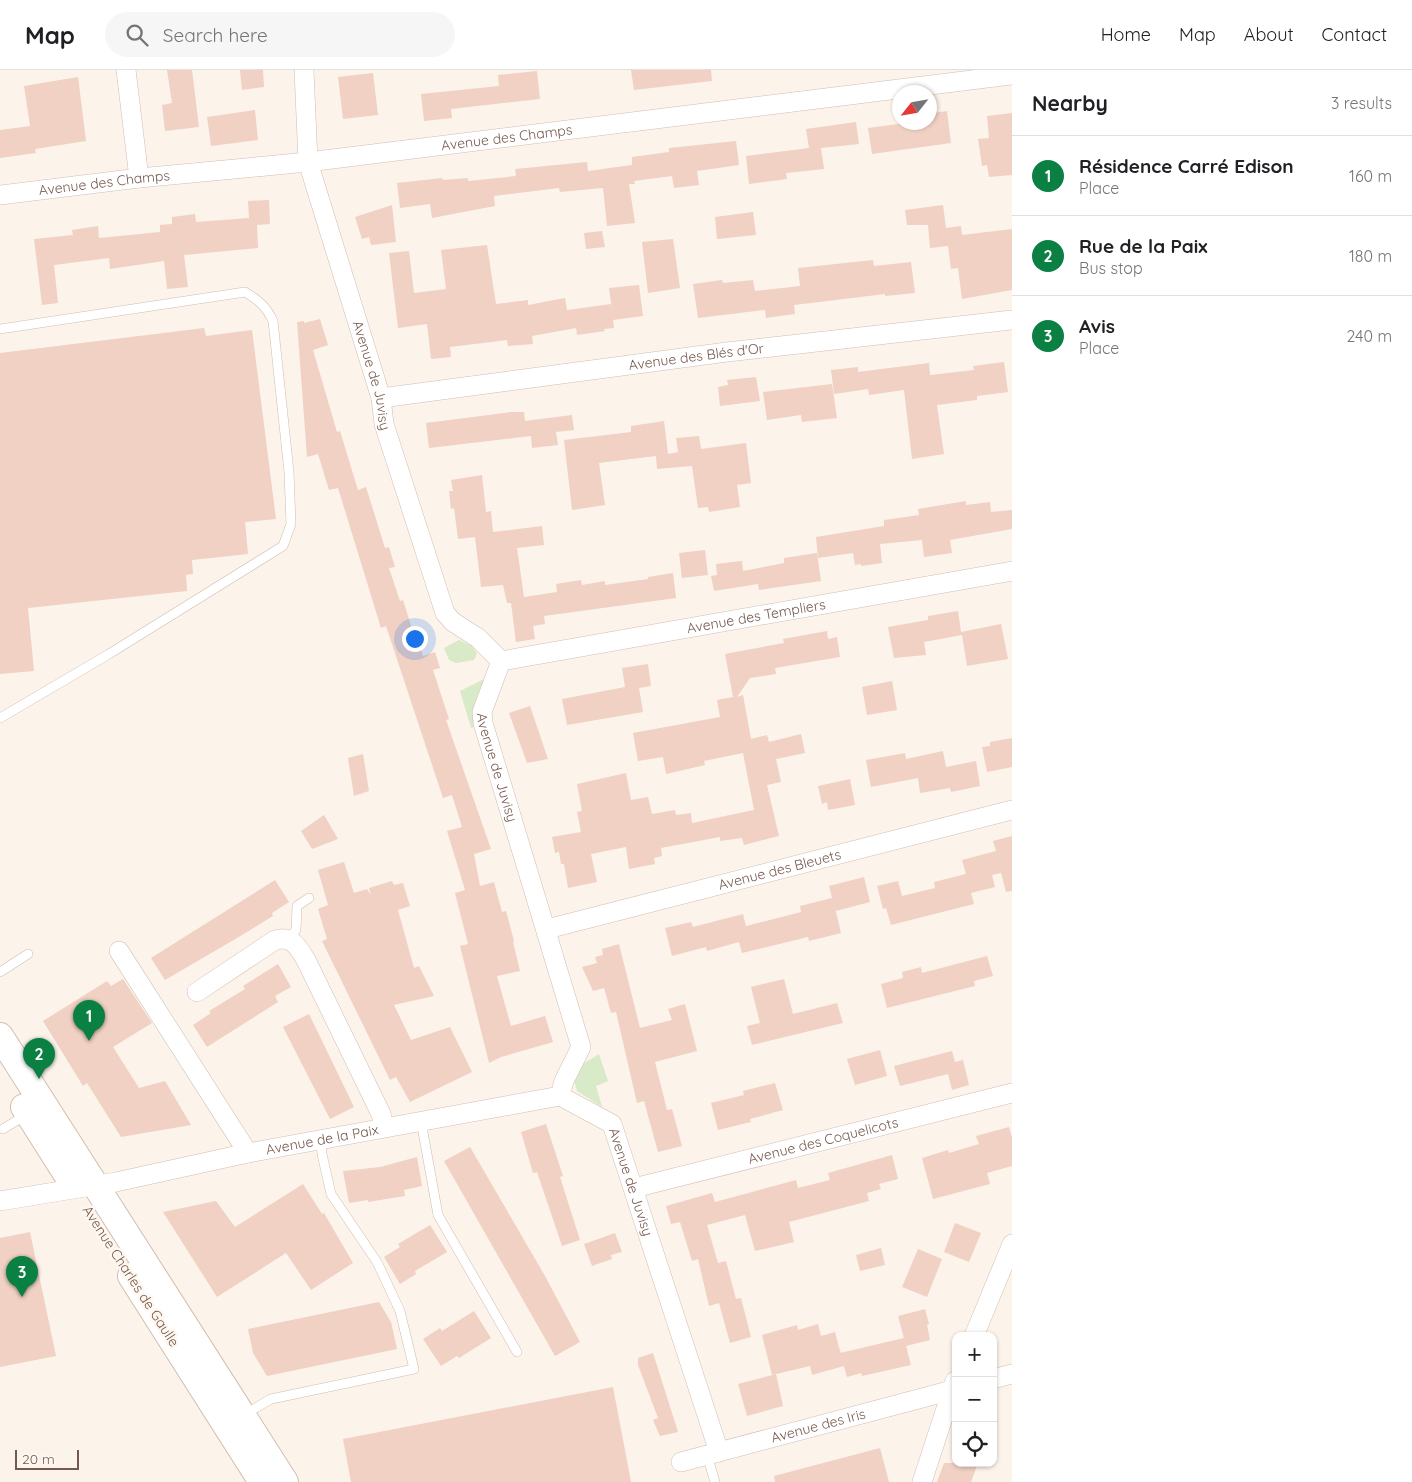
<!DOCTYPE html>
<html lang="en">
<head>
<meta charset="utf-8">
<style>
	body { margin:0; font-family:Quicksand,sans-serif; background:#f6f6f6; color:#202124 }
	.controls { position:absolute; right:15px; bottom:15px; display:grid; overflow:hidden; border-radius:10px; box-shadow:0 1px 4px #0004 }
	.controls button { width:45px; height:45px; display:grid; place-items:center; padding:0; border:0; border-bottom:1px solid #e0e0e0; background:#fff; color:#202124; font:25px sans-serif }
	.compass { position:absolute; left:892px; top:15px; width:45px; height:45px; border-radius:50%; background:#fff; box-shadow:0 1px 4px #0004; rotate:239deg }
	.scale { position:absolute; left:15px; bottom:12px; width:64px; box-sizing:border-box; padding-left:5px; border:2px solid #76594e; border-top:0; font-size:14px; line-height:18px; white-space:nowrap; color:#76594e; -webkit-text-stroke:4px #fef8f1; paint-order:stroke }
	.you { position:absolute; left:414px; top:568px; width:18px; height:18px; margin:-12px; border:4px solid #fff; border-radius:50%; background:#1a73e8; box-shadow:0 0 0 8px #1a73e833 }
	.badge { display:grid; place-items:center; width:32px; height:32px; border-radius:50%; background:#0b8043; color:#fff; font-size:16px; font-weight:700 }
	.pin { position:absolute; translate:-50% -41px; filter:drop-shadow(0 1px 2px #0008) }
	.pin::after { content:''; position:absolute; top:26px; width:18px; height:15px; background:inherit; clip-path:polygon(0 0,100% 0,50% 100%) }
	.list { margin:0; padding:0; list-style:none }
	h2 { display:flex; justify-content:space-between; align-items:center; height:65px; margin:0; padding:0 20px; font-size:21px }
	h2 small { font-size:16px; font-weight:400; color:#757577 }
	.list li { display:grid; grid-template-columns:32px 1fr auto; gap:15px; align-items:center; box-sizing:border-box; height:80px; padding:0 20px; border-top:1px solid #e0e0e0 }
	.list b { display:block; font-size:19px; white-space:nowrap }
	.list p { margin:0; font-size:16px; white-space:nowrap; color:#757577 }
	.list em { font-size:16px; font-style:normal; color:#757577 }
	.icon { flex:none; width:28px; height:28px; fill:none; stroke:currentColor; stroke-width:2; stroke-linecap:round; stroke-linejoin:round }
	.map { position:relative; flex:none; width:1012px; height:1412px; overflow:hidden }
	header { display:flex; align-items:center; gap:30px; box-sizing:border-box; height:70px; padding:0 25px; background:#fff; border-bottom:1px solid #e0e0e0 }
	header strong { font-size:24px }
	nav { display:flex; gap:28px; margin-inline-start:auto; font-size:18px }
	.search { width:350px; height:45px; background:#f6f6f6; display:flex; align-items:center; gap:12px; box-sizing:border-box; padding:0 18px; border-radius:28px; color:#757577; font-size:19px }
	main { display:flex }
	aside { flex:1; background:#fff }
	.map>svg:first-child { display:block }
	.green { fill:#d9eac8 }
	.building { fill:#f0d1c3 }
	.lines { fill:none; stroke-linecap:round; stroke-linejoin:round }
	.service-casing { stroke:#d0bdb2; stroke-width:10 }
	.minor-casing { stroke:#d0bdb2; stroke-width:20 }
	.secondary-casing { stroke:#d3bdb0; stroke-width:28 }
	.service { stroke:#fff; stroke-width:9 }
	.minor { stroke:#fff; stroke-width:19 }
	.secondary { stroke:#fff; stroke-width:26 }
	.labels { text-anchor:middle; stroke-width:5; stroke-linejoin:round; paint-order:stroke }
	.street-label { font-size:14px; fill:#76594e; stroke:#fef8f1 }
</style>
</head>
<body>
<header>
<strong>Map</strong>
<div class="search"><svg class="icon" aria-label="search" viewBox="0 0 24 24"><circle cx="10" cy="10" r="6"/><path d="M15 15l6 6"/></svg>Search here</div>
<nav><a>Home</a><a>Map</a><a>About</a><a>Contact</a></nav>
</header>
<main>
<div class="map">
<svg width="1012" height="1412" viewBox="0 0 1012 1412">
	<rect width="100%" height="100%" fill="#fcf3ea"/>
	<g class="green">
		<path d="M459,570L472,576L477,583L474,590L456,593L449,590L444,578Z"/>
		<path d="M486,608C476,625 472,636 476,656L471,658L460,621Z"/>
		<path d="M599,984L608,1011L596,1016L602,1037L577,1021L574,1010L583,994Z"/>
	</g>
	<g class="building">
		<path d="M167,0H192L199,57L165,61L162,35L172,33Z"/>
		<path d="M240,0H263L264,17L242,20Z"/>
		<path d="M631,0H711L712,11L634,20Z"/>
		<path d="M537,1L540,29L451,39L452,48L424,51L421,24L499,16L498,5Z"/>
		<path d="M373,3L378,45L343,49L338,7Z"/>
		<path d="M78,7L86,71L35,79L36,83L0,88V60L30,56L24,16Z"/>
		<path d="M255,40L258,70L211,76L207,47Z"/>
		<path d="M947,41L951,73L872,84L868,58L898,54L900,51V52H930L932,43Z"/>
		<path d="M1012,43V105L989,107L987,95L982,96L978,69L989,68L987,46Z"/>
		<path d="M856,52L859,74L821,78L824,99L786,103L787,109L749,114L746,86L809,78L806,59Z"/>
		<path d="M736,71L739,95L697,101L699,115L674,118L672,106L634,111L635,114H629L635,153L607,156L603,118L560,122L559,118L494,126L495,136L432,148L430,134L400,138L397,113L442,108L443,110L468,108V111L516,106L515,99L587,92L588,101L632,95V87L669,82V78Z"/>
		<path d="M269,130L270,154L257,155L258,178L184,185L188,217L167,219L164,191L110,199L109,188L54,195L58,233L42,235L34,169L73,165L72,160L98,156L99,168L160,162V155L172,154V147L195,144L196,152L249,148L248,131Z"/>
		<path d="M392,135L396,172L371,175L369,167L362,169L355,147Z"/>
		<path d="M943,135L946,158L961,156L962,165L1012,159V220L962,229L958,198L951,199L948,176L930,178L928,155H907L905,140Z"/>
		<path d="M753,142L756,165L717,169L715,147Z"/>
		<path d="M602,161L605,177L586,179L584,163Z"/>
		<path d="M673,169L680,218L648,223L642,172Z"/>
		<path d="M487,175L496,234L528,230V235L565,228L567,240L611,234L613,246L609,218L639,215L643,246L613,250L614,258L604,259L605,261L577,265L576,258L532,266L533,274L508,276L507,270L450,277L451,287L431,289L427,254L398,258L389,183L409,181L414,223L446,219L441,180Z"/>
		<path d="M873,190L874,196L911,192L915,223L885,226V224L794,235L795,244L766,248L765,240L698,248L693,214L722,210L723,213L753,210L755,221L800,216L798,198Z"/>
		<path d="M320,249L328,275L313,280L337,362L340,361L358,420L366,417L385,478L389,477L395,497L389,498L400,531L403,530L413,562L416,561L423,586L435,582L440,598L433,600L449,649L446,650L491,779L474,784L480,816L494,812L502,842L506,841L514,871L513,872L520,901L497,906L511,956L545,946L553,972L501,987L489,993L460,876L468,874L455,823L465,820L447,761L462,757L452,725L443,728L386,556L381,558L338,418L329,420L318,384L307,387L297,252L304,251V253Z"/>
		<path d="M204,258L206,266L252,260L276,449L245,452L248,484L192,490L193,504L186,505L187,521L28,538L34,601L0,604V283Z"/>
		<path d="M1004,292L1008,322L977,326V330L937,335L944,384L912,389L904,320L869,325L868,319L834,324L831,300L858,297V302L929,293L930,305L974,300L973,296Z"/>
		<path d="M756,307L760,331L720,336L718,317L728,315L727,310Z"/>
		<path d="M832,314L837,348L802,352L801,345L767,350L763,322Z"/>
		<path d="M511,342H524L525,351L572,345L574,360L556,362L558,375L532,378L531,366L429,378L426,353Z"/>
		<path d="M664,351L668,384L678,382L676,368L699,366L701,379L746,373L751,413L737,415L740,437L709,442L708,437L698,438L692,396L657,399L656,386L599,393L605,435L572,440L564,370L631,362V356Z"/>
		<path d="M482,405L486,442L491,441L493,462L542,456L544,475L517,478L524,527L557,522L556,514L581,510L582,515L605,511V515L648,509V507L673,503L676,528L544,546L545,554L533,556L535,569L516,572L511,533H507L503,515L481,517L475,467L458,469L454,438L451,439L449,421H453L451,410Z"/>
		<path d="M966,431V435L990,432L991,442L1012,440V459L950,470L952,483L924,487L922,470L880,474L882,493L861,496V494L855,495L853,483L818,488L816,467L884,456V450L919,445L918,439Z"/>
		<path d="M705,480L708,505L682,508L679,483Z"/>
		<path d="M817,483L821,511L759,520L758,514L714,521L711,506L717,505L716,494L742,491L743,501L784,493V488Z"/>
		<path d="M958,541L961,562L1001,554L1008,589L967,596L962,565L924,572L926,585L894,588L888,557L928,550V546Z"/>
		<path d="M827,561L828,569L837,567L840,587L775,598L776,604L750,608L737,627L743,625L751,669L767,665L769,672L801,664L805,683L776,689L781,712L767,715L779,766L744,775L742,768L720,771V767L661,778L662,786L654,788L655,794L629,799L626,777L591,784L597,812L568,818L564,794H561L559,782L555,783L552,767L581,762L577,742L582,741L577,714L626,703L631,730L648,727L652,744L675,740L676,745L691,743L692,753L754,740L743,683L704,691L705,695L666,704L663,687L638,691L633,663L720,647L717,630L733,627L725,584L784,573L783,569Z"/>
		<path d="M648,594L651,616L639,618L643,642L567,655L562,629L625,617L622,598Z"/>
		<path d="M892,611L897,640L867,645L862,617Z"/>
		<path d="M530,636L548,689L527,693L509,643Z"/>
		<path d="M1012,668V697L987,702L982,677L990,676V672Z"/>
		<path d="M943,681L946,697L976,691L980,716L951,722L950,718L920,723L918,708L871,717L866,690L905,683L906,689Z"/>
		<path d="M363,684L369,721L354,726L348,688Z"/>
		<path d="M850,709L855,735L828,740L827,732L822,734L818,716Z"/>
		<path d="M324,745L338,769L312,779L301,761Z"/>
		<path d="M1012,766V821L1006,822L1001,803L992,805L995,817L971,823L974,834L891,855L886,838L883,839L877,816L898,811L902,826L935,818L934,812L966,804L962,790L996,781L993,771Z"/>
		<path d="M344,792L354,823L367,819L371,825L369,818L392,811L394,815L403,813L410,836L398,840L414,898L419,896L434,926L394,935L411,970L450,957L472,1002L410,1032L396,1007L390,1010L322,871L327,869L318,839L328,835L318,800Z"/>
		<path d="M864,807L870,832L836,841L833,829L841,863L809,871L808,867L742,883L739,872L707,881L706,877L672,886L665,858L691,852L693,857L743,844L746,856L801,842L800,836L832,828L829,816Z"/>
		<path d="M275,810L289,832L272,843L273,846L237,868L165,910L151,888Z"/>
		<path d="M619,874L640,958L672,950L668,939L685,934L697,981L655,992L667,1040L672,1039L682,1076L658,1082L644,1031L637,1033L616,942L611,943L604,918L593,921L582,897L597,893L595,887L603,885L602,879Z"/>
		<path d="M987,886L993,906L974,911L975,916L887,938L881,914L903,908L902,902L921,897L922,903Z"/>
		<path d="M278,894L291,917L275,926L278,932L207,977L193,955L211,943L209,941L245,919L243,916Z"/>
		<path d="M123,909L152,953L113,977L139,1018L165,1011L191,1055L121,1067L87,1013L83,1016L43,951L107,911L111,916Z"/>
		<path d="M784,909L793,944L837,933L843,953L752,975L747,956L760,953L751,917Z"/>
		<path d="M309,944L354,1037L330,1049L283,957Z"/>
		<path d="M880,980L887,1006L855,1015L847,989Z"/>
		<path d="M952,981L955,992L963,990L969,1015L952,1020L948,1004L900,1016L894,996Z"/>
		<path d="M775,1013L783,1040L750,1049L751,1052L718,1060L711,1033L744,1025L743,1021Z"/>
		<path d="M546,1054L563,1106L560,1107L580,1170L562,1176L537,1102L533,1103L521,1062Z"/>
		<path d="M1009,1057L1012,1068V1096L987,1103L990,1114L933,1129L922,1088L948,1080L949,1083L979,1074L976,1066Z"/>
		<path d="M470,1077L545,1206L580,1272L555,1286L444,1091Z"/>
		<path d="M892,1085L898,1109L879,1114L881,1119L867,1123L869,1131L789,1152L794,1172L755,1181L745,1145L707,1155L718,1193L726,1191L736,1229L741,1228L751,1267L730,1273L719,1233L709,1236L698,1189L692,1191L680,1152L671,1154L666,1136L712,1123L715,1132L796,1110L798,1118L830,1110L828,1103Z"/>
		<path d="M417,1087L422,1116L404,1120L405,1126L368,1132V1130L349,1133L343,1101L380,1097Z"/>
		<path d="M303,1114L322,1144L324,1143L353,1193L311,1220L286,1183L217,1227L163,1142L216,1131L235,1157Z"/>
		<path d="M955,1153L981,1163L969,1192L944,1182Z"/>
		<path d="M430,1155L447,1182L415,1201L416,1204L400,1214L384,1187L400,1177L398,1174Z"/>
		<path d="M30,1162L56,1286L0,1297V1168Z"/>
		<path d="M615,1163L622,1182L611,1185L612,1189L592,1196L584,1174Z"/>
		<path d="M881,1178L885,1195L860,1201L856,1185Z"/>
		<path d="M918,1179L942,1189L927,1227L902,1217Z"/>
		<path d="M379,1232L391,1252L397,1279L267,1306L253,1283L248,1259Z"/>
		<path d="M925,1239L929,1254L927,1255L930,1270L906,1276L898,1246Z"/>
		<path d="M474,1241L491,1268L459,1288L457,1286L441,1296L423,1269L440,1258L442,1261Z"/>
		<path d="M818,1254L821,1266L835,1262L844,1296L812,1305L810,1296L772,1305L762,1265L797,1255L798,1260Z"/>
		<path d="M904,1268L911,1295L862,1306L861,1303L847,1307L840,1283Z"/>
		<path d="M653,1283L678,1362L660,1366L653,1350L658,1348L638,1295V1288Z"/>
		<path d="M776,1304L783,1336L747,1346L738,1314Z"/>
		<path d="M613,1317L631,1412H351L343,1369Z"/>
		<path d="M880,1378L889,1412H775L774,1406Z"/>
		<path d="M944,1393H978L971,1412H937Z"/>
	</g>
	<g class="lines">
		<g class="service-casing">
			<g id="service">
				<path d="M0,259L245,222C258,230 266,236 273,251L289,402L291,454L283,476L109,584L0,648"/>
				<path d="M288,869L296,860L297,836L309,828"/>
				<path d="M0,902L28,884"/>
				<path d="M421,1051L438,1145L517,1282"/>
				<path d="M3,1059L26,1045"/>
				<path d="M245,1344L271,1329L414,1299L400,1241L377,1192L331,1124L322,1084L321,1069"/>
				<path d="M707,1385L715,1412"/>
			</g>
		</g>
		<g class="minor-casing">
			<g id="minor">
				<path d="M126,0L139,108"/>
				<path id="s1" d="M304,0L308,92L381,328L384,354L445,543L453,552L478,568L501,591L482,642L483,653L581,977L564,1011L560,1026"/>
				<path id="s2" d="M0,125L139,108L308,92L1012,5"/>
				<path id="s3" d="M381,328L727,282L1012,250"/>
				<path id="s4" d="M501,591L1012,501"/>
				<path id="s5" d="M547,859L1012,740"/>
				<path d="M119,881L248,1083"/>
				<path d="M197,922L275,870C292,865 298,877 306,890L381,1044L384,1057"/>
				<path id="s6" d="M560,1026L612,1054L719,1382"/>
				<path id="s7" d="M634,1118L1012,1023"/>
				<path id="s8" d="M0,1131L116,1112L248,1083L560,1026"/>
				<path d="M974,1266L1012,1174"/>
				<path d="M993,1309L1012,1304"/>
				<path id="s9" d="M681,1392L956,1319"/>
				<path d="M922,1412L955,1311"/>
			</g>
		</g>
		<g class="secondary-casing">
			<g id="secondary">
				<path d="M0,966L285,1412"/>
				<path d="M24,1037L69,1108"/>
				<path d="M131,1206L262,1412"/>
			</g>
		</g>
		<use href="#service" class="service"/>
		<use href="#minor" class="minor"/>
		<use href="#secondary" class="secondary"/>
	</g>
	<g class="labels">
		<g class="street-label">
			<text dy="5" stroke="none"><textPath href="#s2" startOffset="510">Avenue des Champs</textPath></text>
			<text dy="5" stroke="none"><textPath href="#s2" startOffset="105">Avenue des Champs</textPath></text>
			<text dy="5" stroke="none"><textPath href="#s3" startOffset="318">Avenue des Blés d'Or</textPath></text>
			<text dy="5" stroke="none"><textPath href="#s1" startOffset="315">Avenue de Juvisy</textPath></text>
			<text dy="5" stroke="none"><textPath href="#s4" startOffset="259">Avenue des Templiers</textPath></text>
			<text dy="5" stroke="none"><textPath href="#s1" startOffset="750">Avenue de Juvisy</textPath></text>
			<text dy="5" stroke="none"><textPath href="#s5" startOffset="240">Avenue des Bleuets</textPath></text>
			<text dy="5" stroke="none"><textPath href="#s8" startOffset="328">Avenue de la Paix</textPath></text>
			<text dy="5" stroke="none"><textPath href="#s7" startOffset="195">Avenue des Coquelicots</textPath></text>
			<text dy="5" stroke="none"><textPath href="#s6" startOffset="120">Avenue de Juvisy</textPath></text>
			<text transform="translate(131 1206) rotate(57)" y="5">Avenue Charles de Gaulle</text>
			<text dy="5" stroke="none"><textPath href="#s9" startOffset="142">Avenue des Iris</textPath></text>
		</g>
	</g>
</svg>
<div class="controls">
<button>+</button>
<button>−</button>
<button><svg class="icon" aria-label="locate" viewBox="0 0 24 24"><circle cx="12" cy="12" r="6"/><path d="M12 2v4M12 18v4M2 12h4M18 12h4"/></svg></button>
</div>
<svg class="compass" viewBox="-18 -18 36 36"><path d="M0-13l5 13h-10z" fill="#e53935"/><path d="M0 13l5-13h-10z" fill="#757577"/></svg>
<div class="scale">20 m</div>
<div class="you"></div>
<div class="pin badge" style="left:89px;top:971px">1</div>
<div class="pin badge" style="left:39px;top:1009px">2</div>
<div class="pin badge" style="left:22px;top:1227px">3</div>
</div>
<aside>
<h2>Nearby<small>3 results</small></h2>
<ul class="list">
<li><span class="badge">1</span><div><b>Résidence Carré Edison</b><p>Place</p></div><em>160 m</em></li>
<li><span class="badge">2</span><div><b>Rue de la Paix</b><p>Bus stop</p></div><em>180 m</em></li>
<li><span class="badge">3</span><div><b>Avis</b><p>Place</p></div><em>240 m</em></li>
</ul>
</aside>
</main>
</body>
</html>
